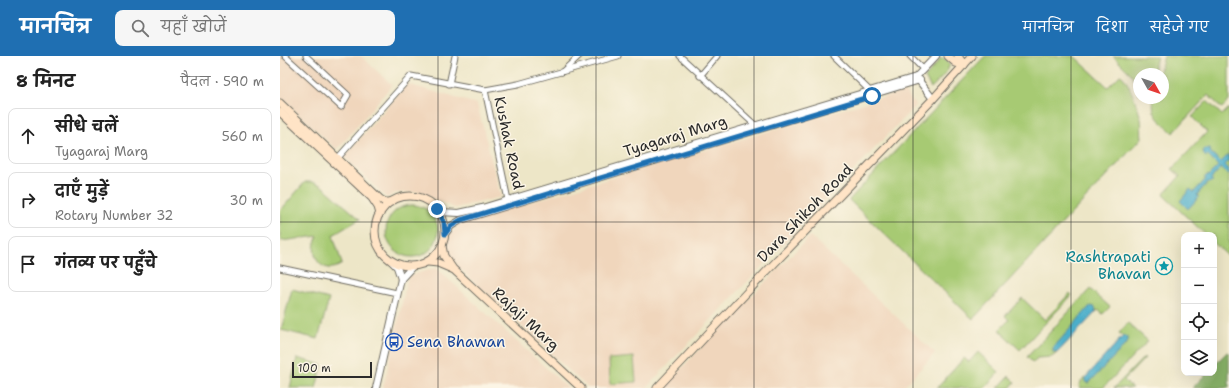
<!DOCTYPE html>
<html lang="hi">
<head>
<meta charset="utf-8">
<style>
	body { margin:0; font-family:"Shantell Sans","Playpen Sans Deva",sans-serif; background:#f6f6f6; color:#222 }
	.controls { position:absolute; right:12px; bottom:12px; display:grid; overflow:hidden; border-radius:8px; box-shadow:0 4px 16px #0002 }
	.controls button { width:36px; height:36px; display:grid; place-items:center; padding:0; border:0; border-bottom:1px solid #e0e0e0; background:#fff; color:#222; font:20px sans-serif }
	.compass { position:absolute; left:853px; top:12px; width:36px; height:36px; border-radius:50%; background:#fff; box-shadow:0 4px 16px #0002; rotate:130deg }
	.scale { position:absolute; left:12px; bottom:10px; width:80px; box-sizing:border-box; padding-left:4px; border:2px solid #2b2b2b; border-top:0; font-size:11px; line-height:14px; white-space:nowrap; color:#2b2b2b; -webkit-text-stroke:3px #fcf5e5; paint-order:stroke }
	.stop { position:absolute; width:12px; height:12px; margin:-9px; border:3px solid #1f6fb2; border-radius:50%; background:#fff }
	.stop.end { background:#1f6fb2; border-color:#fff; box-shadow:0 1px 4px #0008 }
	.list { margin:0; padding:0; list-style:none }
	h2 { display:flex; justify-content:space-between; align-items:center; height:52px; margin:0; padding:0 16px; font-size:17px }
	h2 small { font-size:13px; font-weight:400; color:#767676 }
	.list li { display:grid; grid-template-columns:26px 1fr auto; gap:12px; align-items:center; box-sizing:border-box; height:56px; margin:0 8px 8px; padding:0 8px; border:1px solid #e0e0e0; border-radius:8px }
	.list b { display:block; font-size:15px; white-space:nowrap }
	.list p { margin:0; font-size:13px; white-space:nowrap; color:#767676 }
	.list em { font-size:13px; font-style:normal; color:#767676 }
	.icon { flex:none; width:22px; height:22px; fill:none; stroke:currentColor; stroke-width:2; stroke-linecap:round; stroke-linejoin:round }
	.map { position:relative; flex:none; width:949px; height:332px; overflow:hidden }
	header { display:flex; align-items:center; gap:24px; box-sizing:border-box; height:56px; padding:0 20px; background:#1f6fb2; color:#fff }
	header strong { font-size:19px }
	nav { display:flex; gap:22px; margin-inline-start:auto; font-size:14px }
	.search { width:280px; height:36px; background:#f6f6f6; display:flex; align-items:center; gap:10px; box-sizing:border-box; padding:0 14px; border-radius:8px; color:#767676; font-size:15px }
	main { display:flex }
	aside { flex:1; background:#fff }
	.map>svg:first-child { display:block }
	.built { fill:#f0d6bc }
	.green { fill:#a7ca73; stroke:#697a4f }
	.forest { fill:#85ae65; stroke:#586c48 }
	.water { fill:#4baeca; stroke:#3b6c7a }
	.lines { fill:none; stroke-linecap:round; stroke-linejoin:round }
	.minor-casing { stroke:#6f6c62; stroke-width:7 }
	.tertiary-casing { stroke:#6f6c62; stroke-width:8 }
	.secondary-casing { stroke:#6f6c62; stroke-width:9 }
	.minor { stroke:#fff; stroke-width:5 }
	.tertiary { stroke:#fff; stroke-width:6 }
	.secondary { stroke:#ffe4c6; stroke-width:7 }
	.route { stroke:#1f6fb2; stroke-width:5 }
	.grid { fill:none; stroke:#2b2b2b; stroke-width:1; stroke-opacity:0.55 }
	.labels { text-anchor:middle; stroke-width:3; stroke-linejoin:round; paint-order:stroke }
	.street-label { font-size:15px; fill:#2b2b2b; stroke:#fcf5e5 }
	.culture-label { font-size:15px; fill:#0d838f; stroke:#fcf5e5; text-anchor:end }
	.transit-label { font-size:15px; fill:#164399; stroke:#fcf5e5; text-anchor:start }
</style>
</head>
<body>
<header>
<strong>मानचित्र</strong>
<div class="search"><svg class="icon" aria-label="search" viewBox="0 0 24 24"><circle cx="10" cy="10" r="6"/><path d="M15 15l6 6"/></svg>यहाँ खोजें</div>
<nav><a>मानचित्र</a><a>दिशा</a><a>सहेजे गए</a></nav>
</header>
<main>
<aside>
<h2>8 मिनट<small>पैदल · 590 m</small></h2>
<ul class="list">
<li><svg class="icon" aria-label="ahead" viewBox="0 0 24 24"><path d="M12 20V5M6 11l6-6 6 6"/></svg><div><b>सीधे चलें</b><p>Tyagaraj Marg</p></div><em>560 m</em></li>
<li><svg class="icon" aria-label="right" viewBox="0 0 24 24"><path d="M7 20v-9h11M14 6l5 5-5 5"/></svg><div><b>दाएँ मुड़ें</b><p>Rotary Number 32</p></div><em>30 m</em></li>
<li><svg class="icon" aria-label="arrive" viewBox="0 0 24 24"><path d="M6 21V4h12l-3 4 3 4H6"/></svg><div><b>गंतव्य पर पहुँचे</b></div></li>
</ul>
</aside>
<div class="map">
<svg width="949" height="332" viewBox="0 0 949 332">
	<rect width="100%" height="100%" fill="#fcf5e5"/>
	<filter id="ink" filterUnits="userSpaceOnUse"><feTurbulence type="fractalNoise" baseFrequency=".025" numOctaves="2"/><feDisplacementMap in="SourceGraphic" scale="8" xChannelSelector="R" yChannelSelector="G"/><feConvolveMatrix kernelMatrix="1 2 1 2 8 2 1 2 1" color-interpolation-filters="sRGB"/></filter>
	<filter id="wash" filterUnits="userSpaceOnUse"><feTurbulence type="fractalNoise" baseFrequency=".012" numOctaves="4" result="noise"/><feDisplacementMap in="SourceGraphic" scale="16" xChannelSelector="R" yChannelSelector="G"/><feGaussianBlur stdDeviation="0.9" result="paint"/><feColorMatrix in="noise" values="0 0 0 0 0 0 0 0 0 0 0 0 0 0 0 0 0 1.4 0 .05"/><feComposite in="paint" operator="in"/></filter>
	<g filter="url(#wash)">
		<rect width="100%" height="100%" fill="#ede6c7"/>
		<g class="built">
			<path d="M0,0H81L112,29L57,94L0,41Z"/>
			<path d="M127,28L197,48L221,141L175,152L137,136L116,137L107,142L64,101Z"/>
			<path d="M624,35L636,49L366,332H308L168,202L169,180L180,167Z"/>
			<path d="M530,180L655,297L623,332H382Z"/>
			<path d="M156,212L288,332H103L128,220Z"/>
		</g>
		<g class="green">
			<path d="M705,0H794L828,31L840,19C848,21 859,55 861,63C862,69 861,76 862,82L693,263L569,144Z"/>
			<path d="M833,0H877L873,18H859V38L853,20Z"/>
			<path d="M884,0H949V45L942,52L928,39L893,77C881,65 870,60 874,42H883V18H879Z"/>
			<path d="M661,2C682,6 657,26 651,32L645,22Z"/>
			<path d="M927,45L942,59L949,52V201L934,187V179H926L883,139L900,120L892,113L927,76L912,61Z"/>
			<path d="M25,126H32L41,129L80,163L53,179L62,208C42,222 27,198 38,180L1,185L0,183V155Z"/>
			<circle cx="132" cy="175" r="26"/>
			<path d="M12,233L49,243L38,283L1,274Z"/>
			<path d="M810,233L830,251L823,258L818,254L816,256L817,254L774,297H777L772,301L757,302L753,307L747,301Z"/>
			<path d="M790,237L792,239L740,294L719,274L729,264L725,260L742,242L765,264Z"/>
			<path d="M848,267L868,285L823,332H799C800,327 801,324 805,322V323L845,280H843L839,277Z"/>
			<path d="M698,296L719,316L705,332H657L684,302L689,306Z"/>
			<path d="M354,301L356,326L330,328L329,303Z"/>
			<path d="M864,301L865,302L844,324L852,332H834Z"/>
			<path d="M17,302L42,309L36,332H10Z"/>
			<path d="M729,320L735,326L730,332H718Z"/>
		</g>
		<path class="forest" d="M947,296L949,297V332H912L927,317H934V309Z"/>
		<g class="water">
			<path d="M925,92L927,94L929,92L931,95L930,96L941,106L949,98V104L944,109L949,114V119L941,112L931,123L933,125L930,127L928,126L917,139L919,141L908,153L900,145L910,133L914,136L926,123L924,122L927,119L928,120L938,110L927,99L926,101L923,98L924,97L923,95Z"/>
			<path d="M810,250L815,251L816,256L777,297L773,296V292Z"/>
			<path d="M843,280L848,281V286L809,327L805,326V322Z"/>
		</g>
	</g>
	<g filter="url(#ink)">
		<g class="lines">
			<g class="minor-casing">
				<g id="minor">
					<path d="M5,0L61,51L68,39L26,0"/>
					<path d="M400,0L475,69"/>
					<path d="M554,0L590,35"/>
					<path d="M630,0L643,13"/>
					<path d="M282,16L299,0"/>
					<path d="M420,20L437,0"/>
					<path d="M169,28L175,0"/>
					<path d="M205,34L228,144"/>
					<path d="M56,104L131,20L205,34L238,28L338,0"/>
					<path d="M0,212L117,237"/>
				</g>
			</g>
			<g class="tertiary-casing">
				<g id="tertiary">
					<path d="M637,22L653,43"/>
					<path d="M160,156L179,157L202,152L636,21L656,0"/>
					<path d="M165,178L171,170L181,164L640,24"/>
					<path d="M121,223L132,211"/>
					<path d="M96,332L121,223L117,211L112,206"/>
				</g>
			</g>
			<g class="secondary-casing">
				<g id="secondary">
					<path d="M668,0L676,7L684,9"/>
					<path d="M678,0L684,9"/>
					<path d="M0,47L100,143L105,146H111"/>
					<path d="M0,56L92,142L98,151L100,158"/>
					<circle cx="130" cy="175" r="35"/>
					<path d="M162,190L164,200L173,213L301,332"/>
					<path d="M148,206L158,207L172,213"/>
					<path d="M377,332L486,216L653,43L692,0"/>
				</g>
			</g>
			<use href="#minor" class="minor"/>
			<use href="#tertiary" class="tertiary"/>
			<use href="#secondary" class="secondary"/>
		</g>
	</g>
	<g class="lines" filter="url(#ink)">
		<path class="route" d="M157,153L164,166L165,178L171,170L181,164L592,40"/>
	</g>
	<path class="grid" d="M158,0V332M316,0V332M474,0V332M633,0V332M791,0V332M0,166H949"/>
	<defs>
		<g id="sight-ring" transform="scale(0.9)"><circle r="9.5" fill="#fcf5e5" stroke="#0f9aa8" stroke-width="1.5"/><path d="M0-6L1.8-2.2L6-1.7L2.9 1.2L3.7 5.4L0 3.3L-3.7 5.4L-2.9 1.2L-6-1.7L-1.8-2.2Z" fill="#0f9aa8"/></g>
		<g id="bus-ring" transform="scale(0.9)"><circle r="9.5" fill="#fcf5e5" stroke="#1a4fb4" stroke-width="1.5"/><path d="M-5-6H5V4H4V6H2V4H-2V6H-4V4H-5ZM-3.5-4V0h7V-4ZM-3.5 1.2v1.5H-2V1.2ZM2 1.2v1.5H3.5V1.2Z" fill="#1a4fb4"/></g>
	</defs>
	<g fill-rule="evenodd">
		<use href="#sight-ring" x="884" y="210"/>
		<use href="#bus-ring" x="114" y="286"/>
	</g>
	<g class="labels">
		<g class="street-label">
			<text transform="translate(395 80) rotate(-17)" y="5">Tyagaraj Marg</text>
			<text transform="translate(229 87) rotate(78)" y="5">Kushak Road</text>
			<text transform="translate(525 157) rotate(-46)" y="5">Dara Shikoh Road</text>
			<text transform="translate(246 263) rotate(43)" y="5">Rajaji Marg</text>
		</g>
		<g class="culture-label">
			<text x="871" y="206">Rashtrapati<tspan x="871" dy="17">Bhavan</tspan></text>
		</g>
		<g class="transit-label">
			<text x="127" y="291">Sena Bhawan</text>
		</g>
	</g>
</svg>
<div class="controls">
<button>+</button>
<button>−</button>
<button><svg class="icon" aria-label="locate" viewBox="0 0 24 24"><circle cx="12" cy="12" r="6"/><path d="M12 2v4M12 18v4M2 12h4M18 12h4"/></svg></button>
<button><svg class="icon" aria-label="layers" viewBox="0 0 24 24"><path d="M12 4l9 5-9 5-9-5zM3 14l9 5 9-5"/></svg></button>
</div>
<svg class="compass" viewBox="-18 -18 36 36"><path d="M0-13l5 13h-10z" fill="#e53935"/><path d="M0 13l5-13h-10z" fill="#767676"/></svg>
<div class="scale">100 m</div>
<div class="stop" style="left:592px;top:40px"></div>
<div class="stop end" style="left:157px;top:153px"></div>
</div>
</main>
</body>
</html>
